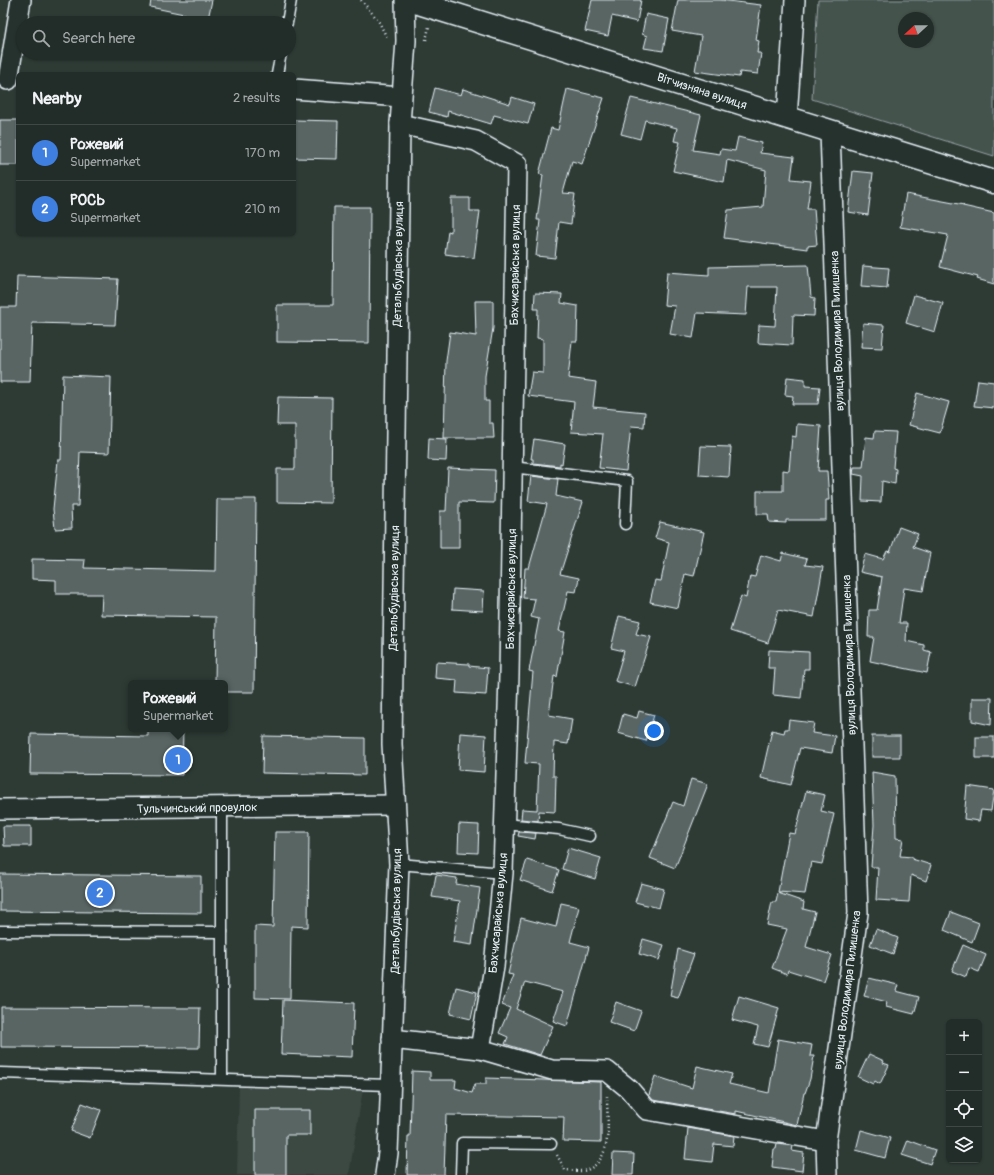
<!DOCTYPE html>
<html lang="en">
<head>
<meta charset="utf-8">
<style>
	body { margin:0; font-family:Pangolin,sans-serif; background:#2e3834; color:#f1f3f6 }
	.controls { position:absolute; right:12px; bottom:12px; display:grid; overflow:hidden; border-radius:6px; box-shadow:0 1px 3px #0004 }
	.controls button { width:36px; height:36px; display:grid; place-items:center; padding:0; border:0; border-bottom:1px solid #3f4845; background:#222c28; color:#f1f3f6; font:20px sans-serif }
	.compass { position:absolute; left:898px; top:12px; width:36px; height:36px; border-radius:50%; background:#222c28; box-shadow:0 1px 3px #0004; rotate:249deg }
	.you { position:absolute; left:654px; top:731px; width:14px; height:14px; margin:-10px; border:3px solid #fff; border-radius:50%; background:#1a73e8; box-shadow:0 0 0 6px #1a73e833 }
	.badge { display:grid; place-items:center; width:26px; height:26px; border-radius:50%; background:#bca0f2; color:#fff; font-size:13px; font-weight:700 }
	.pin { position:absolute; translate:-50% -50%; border:2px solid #fff; box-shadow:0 1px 4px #0006 }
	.popup { position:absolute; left:128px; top:680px; width:100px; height:52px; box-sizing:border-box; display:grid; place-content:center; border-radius:6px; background:#222c28; filter:drop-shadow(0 1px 3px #0005); font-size:13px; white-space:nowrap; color:#a2a7a8 }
	.popup b { font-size:15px; color:#f1f3f6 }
	.popup::after { content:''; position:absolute; left:50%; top:100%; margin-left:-8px; border:8px solid transparent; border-top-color:#222c28 }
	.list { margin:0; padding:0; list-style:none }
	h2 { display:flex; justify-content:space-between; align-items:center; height:52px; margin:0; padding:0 16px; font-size:17px }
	h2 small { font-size:13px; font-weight:400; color:#a2a7a8 }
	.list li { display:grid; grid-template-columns:26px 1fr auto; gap:12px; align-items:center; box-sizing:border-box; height:56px; padding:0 16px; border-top:1px solid #3f4845 }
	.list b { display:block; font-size:15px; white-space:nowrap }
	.list p { margin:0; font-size:13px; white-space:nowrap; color:#a2a7a8 }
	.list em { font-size:13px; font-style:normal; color:#a2a7a8 }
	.icon { flex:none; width:22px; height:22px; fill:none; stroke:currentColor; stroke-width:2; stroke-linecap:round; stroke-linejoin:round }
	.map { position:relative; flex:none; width:994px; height:1175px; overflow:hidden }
	.search { position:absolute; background:#222c28; box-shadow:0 1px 3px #0004; left:16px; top:16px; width:280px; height:44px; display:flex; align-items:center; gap:10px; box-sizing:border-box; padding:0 14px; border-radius:22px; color:#a2a7a8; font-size:15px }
	.panel { position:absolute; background:#222c28; box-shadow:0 1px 3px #0004; left:16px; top:72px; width:280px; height:164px; border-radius:6px }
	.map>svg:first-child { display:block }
	.built { fill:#3b4843 }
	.green { fill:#45524e; stroke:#96a2a3; fill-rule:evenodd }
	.building { fill:#596563; stroke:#e8f1f8 }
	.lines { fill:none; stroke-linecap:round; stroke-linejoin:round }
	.service-casing { stroke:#e8f1f8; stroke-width:13 }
	.minor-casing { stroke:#e8f1f8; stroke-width:22 }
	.tertiary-casing { stroke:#e8f1f8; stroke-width:25 }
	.path { stroke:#e8f1f8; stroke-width:2.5; stroke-dasharray:1 3; stroke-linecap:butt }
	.service { stroke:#26332d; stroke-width:10 }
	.minor { stroke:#26332d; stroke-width:19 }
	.tertiary { stroke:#26332d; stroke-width:22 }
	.labels { text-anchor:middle; stroke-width:4; stroke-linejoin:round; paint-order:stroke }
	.street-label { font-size:12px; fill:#e8f1f8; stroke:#26332d }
</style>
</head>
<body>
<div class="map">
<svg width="994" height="1175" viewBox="0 0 994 1175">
	<rect width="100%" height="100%" fill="#2e3b35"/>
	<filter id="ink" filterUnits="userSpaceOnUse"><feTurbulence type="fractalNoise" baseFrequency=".025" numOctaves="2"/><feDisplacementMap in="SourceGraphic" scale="8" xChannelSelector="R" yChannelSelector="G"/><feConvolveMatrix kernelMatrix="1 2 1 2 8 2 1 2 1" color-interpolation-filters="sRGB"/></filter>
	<g filter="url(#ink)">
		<path class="built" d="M239,1087L363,1089L349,1175H237Z"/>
		<path class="green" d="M818,0H994V156L812,99ZM904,18H928V42H904Z"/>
		<g class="building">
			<path d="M151,0H212L208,19L150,7Z"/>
			<path d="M592,0H641L637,22L612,16L608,36L585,31Z"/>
			<path d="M678,0H720L761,5L756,40L759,41L757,53H761L758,74L740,72L739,77L695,71L701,36L672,31Z"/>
			<path d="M646,14L669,19L663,51L644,48L647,36L642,34Z"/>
			<path d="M435,88L461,95L463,89L510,104L512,97L534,104L528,124L494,115L491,124L448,111L447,117L429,112Z"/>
			<path d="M567,89L604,98L582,164L572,161L563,193L575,194L571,224L559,222L555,258L536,256L540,220H537L543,175L539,174L551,128L558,130Z"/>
			<path d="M631,98L701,115L693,150L720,154L721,149L735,151L738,137L762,143L760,153L794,157L791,179L811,181L807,209H814L817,245L807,246V249L724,238L728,210L763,207L766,170L727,160L724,182L673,171L680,142L674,141L677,128L645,120L640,139L621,134Z"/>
			<rect x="0" y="120" width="18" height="45"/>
			<path d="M294,120L338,121L337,159L294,158Z"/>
			<path d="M853,171L873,173L868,215L848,212Z"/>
			<path d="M906,194L964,205L963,206L994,213V284L977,279L978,277L940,267L948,235L900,227Z"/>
			<path d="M451,198H470V211H480L474,258L445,254L448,231L451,232Z"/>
			<path d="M334,207H370L369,343L277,342V305H333Z"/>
			<path d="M808,265L811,297L815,298L814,316L793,315L792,345L758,343L759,325L775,326L777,287H748L746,315L697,313L693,338L670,334L675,306L664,305L667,272L709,275V267Z"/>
			<path d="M863,266L889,268L887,288L861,286Z"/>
			<path d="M17,276L118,279L115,325L32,323L30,382H0V307H16Z"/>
			<path d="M535,293L562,294L561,303L578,306L577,341H572L568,378L596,382L593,407L645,412L644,427L631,426L626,471L599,468L603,434L571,432L574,402L528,396L532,372L543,373V339L537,338L538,309H534Z"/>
			<path d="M914,295L943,303L935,332L906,323Z"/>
			<path d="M475,301H493V328L485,376V401H489V423H493L494,438H444L446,361L450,332L476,336Z"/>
			<path d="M863,323L884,325L882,348L861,347Z"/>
			<path d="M63,375L111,377L109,453L80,452L78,506H71L72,528L55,529L53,509L58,460H61Z"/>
			<path d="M787,377L805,379V386L820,387L818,404H792L793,396L785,395Z"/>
			<path d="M978,380L994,382V408L974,406Z"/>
			<path d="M917,393L949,402L940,433L909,425Z"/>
			<path d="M278,397L332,398L331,503L277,502V469H295V425H277Z"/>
			<path d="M797,424L821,426L818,471H827L829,500H826V520H786V523L769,522L768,514H757V491H783V470L789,471L792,436L796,437Z"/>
			<path d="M875,431L896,432L893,468L896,469L895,484L882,481L881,502L862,501L863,476L853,474L854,467H863L866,437L874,438Z"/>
			<path d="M429,438L447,439L446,461L428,460Z"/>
			<path d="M534,439L565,444L562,464L560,463V466L533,463V459H531Z"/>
			<path d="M701,446L731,447L729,477L699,475Z"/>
			<path d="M448,468L495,470L494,503L459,502V548H440V511H446Z"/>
			<path d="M531,476L558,479L556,496L583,502L560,574L579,578L576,592L568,591L559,631L565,632L557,677L554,676L549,715L572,719L568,744L554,742L553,776H556L555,812L539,811L538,821L521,819L522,809L537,810L539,764L525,763L533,672L529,671L539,619L531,617L535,599L523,598L525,568H529L547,504L528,501Z"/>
			<path d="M217,499H256L254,692H225V683H215L216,617L101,615L102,594H56V580L32,579V559L85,560L84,568L216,571Z"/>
			<path d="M660,522L704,532L694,576L685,574L678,608L650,602L655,580L661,581L669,542L655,538Z"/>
			<path d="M899,527L918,534L913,547L930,553L923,591L904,588L899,623H907L906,641L924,645V650L931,652L927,673L870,661L874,637H868L869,610H877L882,577L860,572L865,554L883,559L887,551L890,552Z"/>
			<path d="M783,553L807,559L805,565L823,567L814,617L778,610L768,643L730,631L741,596L746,598L750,576L755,577L761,555L781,561Z"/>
			<path d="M453,589L484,591L483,611L452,609Z"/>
			<path d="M619,616L640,621L636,634L651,637L635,687L615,681L624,651L611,648Z"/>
			<path d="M769,650L809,652V669H804L801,698L773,695L775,668H768Z"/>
			<path d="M436,662L469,664V666L488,668L486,695L456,693L457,680L435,678Z"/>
			<path d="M972,698H992L991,725L972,721Z"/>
			<path d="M639,711L654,715L646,741L618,733L623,714L637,718Z"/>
			<path d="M789,720L814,723L812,733L835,736L832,753L800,748L791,785L761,778L772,730L784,733L785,729H788Z"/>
			<path d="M148,729H183L182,775L30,774L31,734L148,736Z"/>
			<path d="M460,733L486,735L484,772L458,770Z"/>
			<path d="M263,736L365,738V775L262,773Z"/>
			<rect x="872" y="736" width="28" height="21"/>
			<rect x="976" y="737" width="18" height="21"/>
			<path d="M872,772L895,776L896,838L903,839L900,856L912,857V859L931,865L926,881L911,875L909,902L876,900L878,867H871L874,825Z"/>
			<path d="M691,779L708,784L675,868L650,858L673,802L683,806Z"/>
			<path d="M967,786L994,790L991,811L981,810L979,821L964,819Z"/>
			<path d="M806,791L825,795L821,811L834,814L822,864L811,862L805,894L778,892L789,833L795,834Z"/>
			<path d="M459,824L479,825L478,853L458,852Z"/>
			<path d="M3,826H31V846H4Z"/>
			<path d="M275,832H309L308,927L291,926L290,999L255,998V926L273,927Z"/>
			<path d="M519,832L536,833L535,839L518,836Z"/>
			<path d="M568,848L601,858L595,879L562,869Z"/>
			<path d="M527,860L559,870L552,891L520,880Z"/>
			<path d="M0,874L201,876V913L0,911Z"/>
			<path d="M436,875L457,878L456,884L480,888L472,945L453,942L460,901L432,897Z"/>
			<path d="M641,883L664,889L659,908L635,902Z"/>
			<path d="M778,893L804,902L803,909L815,912L806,947L832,955L823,981L788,970L787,974L772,968L787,929L767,925L772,902H776Z"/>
			<path d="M561,903L579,907L570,942L589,947L567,1026L553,1021L563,992L525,982L516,1009L553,1026L540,1055L505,1044L508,1037L499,1033L510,1008L502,1005L513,975L508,974L521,918L556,927Z"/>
			<path d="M951,912L979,923L972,942L944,930Z"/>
			<path d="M876,929L898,938L893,954L870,945Z"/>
			<path d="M643,939L664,945L659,960L639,954Z"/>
			<path d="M963,945L986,955L979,972L969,968L966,977L952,971Z"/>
			<path d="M678,949L694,954L678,998L670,996Z"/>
			<path d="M869,978L898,985L896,991L919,997L914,1014L886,1007L887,1002L864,996Z"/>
			<path d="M456,987L477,992L471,1019L450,1014Z"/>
			<path d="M739,996L779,1008L768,1047L754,1044L758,1027L732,1020Z"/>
			<path d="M283,1000L354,1003L352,1057L281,1054Z"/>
			<path d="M616,1002L641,1011L634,1031L609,1022Z"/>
			<path d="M1,1007L200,1008L199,1048L1,1047Z"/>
			<path d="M778,1039L812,1045L810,1056H814L810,1079L805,1093H804L797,1125L736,1111V1114L653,1100L649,1095L655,1076L692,1088L697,1066L732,1074L729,1084L769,1093Z"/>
			<path d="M869,1054L884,1061L883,1063L889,1065L880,1084L875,1081L873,1084L858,1077Z"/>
			<path d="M412,1071L430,1072V1080H456L455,1088L472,1093L475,1084H486V1078L601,1082V1142L563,1141L564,1117L446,1115L444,1175H407L408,1136H410Z"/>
			<path d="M82,1103L101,1110L90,1138L71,1131Z"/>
			<path d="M255,1110H310V1135H286V1175H255Z"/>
			<path d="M688,1128L734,1136L733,1146L714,1144L712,1162L685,1159Z"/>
			<path d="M861,1130L890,1138L885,1158L856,1150Z"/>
			<path d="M908,1140L935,1150L930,1164L902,1155Z"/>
			<path d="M777,1144L793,1146L792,1151L804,1153L802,1171L772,1167L774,1149H776Z"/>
			<path d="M613,1153L634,1154L633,1175H612Z"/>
		</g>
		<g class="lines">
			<g class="service-casing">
				<g id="service">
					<path d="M287,23L291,0"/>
					<path d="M277,74L281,53"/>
					<path d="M512,467L627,481L625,524"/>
					<path d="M222,808V1079"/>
					<path d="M504,824L559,829L590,836"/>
					<path d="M399,864L503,873"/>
					<path d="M0,931L222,932"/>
					<path d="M0,1073L390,1085"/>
					<path d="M461,1175L462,1143L551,1144"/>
				</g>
			</g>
			<g class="minor-casing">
				<g id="minor">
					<path d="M8,80L21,0"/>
					<path d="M294,89L401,97"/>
					<path d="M787,118L795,0"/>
					<path d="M0,809L395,805"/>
					<path d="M392,1039L480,1049L494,967L503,873L509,675L517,164L476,141L400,124"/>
					<path d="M480,1049L552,1070L607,1071L629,1089L647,1110L826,1141"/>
					<path d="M385,1175L388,1153L399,864L392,744L400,124L406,41L405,0"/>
					<path d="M827,1175L826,1141L858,913L830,132"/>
				</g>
			</g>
			<g class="tertiary-casing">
				<path id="tertiary" d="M409,0L994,182"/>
			</g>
			<g class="path">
				<path d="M361,0L378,20L387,38"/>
				<path d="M426,40L429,27"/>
				<path d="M557,1155L565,1170C572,1170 581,1172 587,1170C614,1159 607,1120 607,1096"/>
			</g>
			<use href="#service" class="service"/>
			<use href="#minor" class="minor"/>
			<use href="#tertiary" class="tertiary"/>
		</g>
	</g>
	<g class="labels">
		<g class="street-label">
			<text transform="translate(702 91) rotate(18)" y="4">Вітчизняна вулиця</text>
			<text transform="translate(398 264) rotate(-89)" y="4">Детальбудівська вулиця</text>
			<text transform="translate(515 265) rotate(-89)" y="4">Бахчисарайська вулиця</text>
			<text transform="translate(837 331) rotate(-92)" y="4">вулиця Володимира Пилишенка</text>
			<text transform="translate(394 588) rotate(-89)" y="4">Детальбудівська вулиця</text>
			<text transform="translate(511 589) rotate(-89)" y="4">Бахчисарайська вулиця</text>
			<text transform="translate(849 655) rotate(-92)" y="4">вулиця Володимира Пилишенка</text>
			<text transform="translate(197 808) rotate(-1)" y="4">Тульчинський провулок</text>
			<text transform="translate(396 911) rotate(-89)" y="4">Детальбудівська вулиця</text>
			<text transform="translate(498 913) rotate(-85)" y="4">Бахчисарайська вулиця</text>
			<text transform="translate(847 990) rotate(-83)" y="4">вулиця Володимира Пилишенка</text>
		</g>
	</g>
</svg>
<div class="controls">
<button>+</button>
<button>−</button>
<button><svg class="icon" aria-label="locate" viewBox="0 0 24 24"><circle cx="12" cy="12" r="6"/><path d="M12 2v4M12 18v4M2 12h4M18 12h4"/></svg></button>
<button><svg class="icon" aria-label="layers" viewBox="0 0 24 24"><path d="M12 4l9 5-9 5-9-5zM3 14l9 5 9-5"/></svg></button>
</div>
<svg class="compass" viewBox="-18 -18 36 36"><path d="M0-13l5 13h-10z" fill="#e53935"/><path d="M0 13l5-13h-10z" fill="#a2a7a8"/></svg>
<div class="you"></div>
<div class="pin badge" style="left:178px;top:760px;background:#3f7fe0">1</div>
<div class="popup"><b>Рожевий</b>Supermarket</div>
<div class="pin badge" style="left:100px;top:893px;background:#3f7fe0">2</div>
<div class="search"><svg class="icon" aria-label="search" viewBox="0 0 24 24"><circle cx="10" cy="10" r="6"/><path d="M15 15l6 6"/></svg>Search here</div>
<section class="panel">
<h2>Nearby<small>2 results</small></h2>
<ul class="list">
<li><span class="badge" style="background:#3f7fe0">1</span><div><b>Рожевий</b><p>Supermarket</p></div><em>170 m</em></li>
<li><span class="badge" style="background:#3f7fe0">2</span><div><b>РОСЬ</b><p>Supermarket</p></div><em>210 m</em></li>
</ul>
</section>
</div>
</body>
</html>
